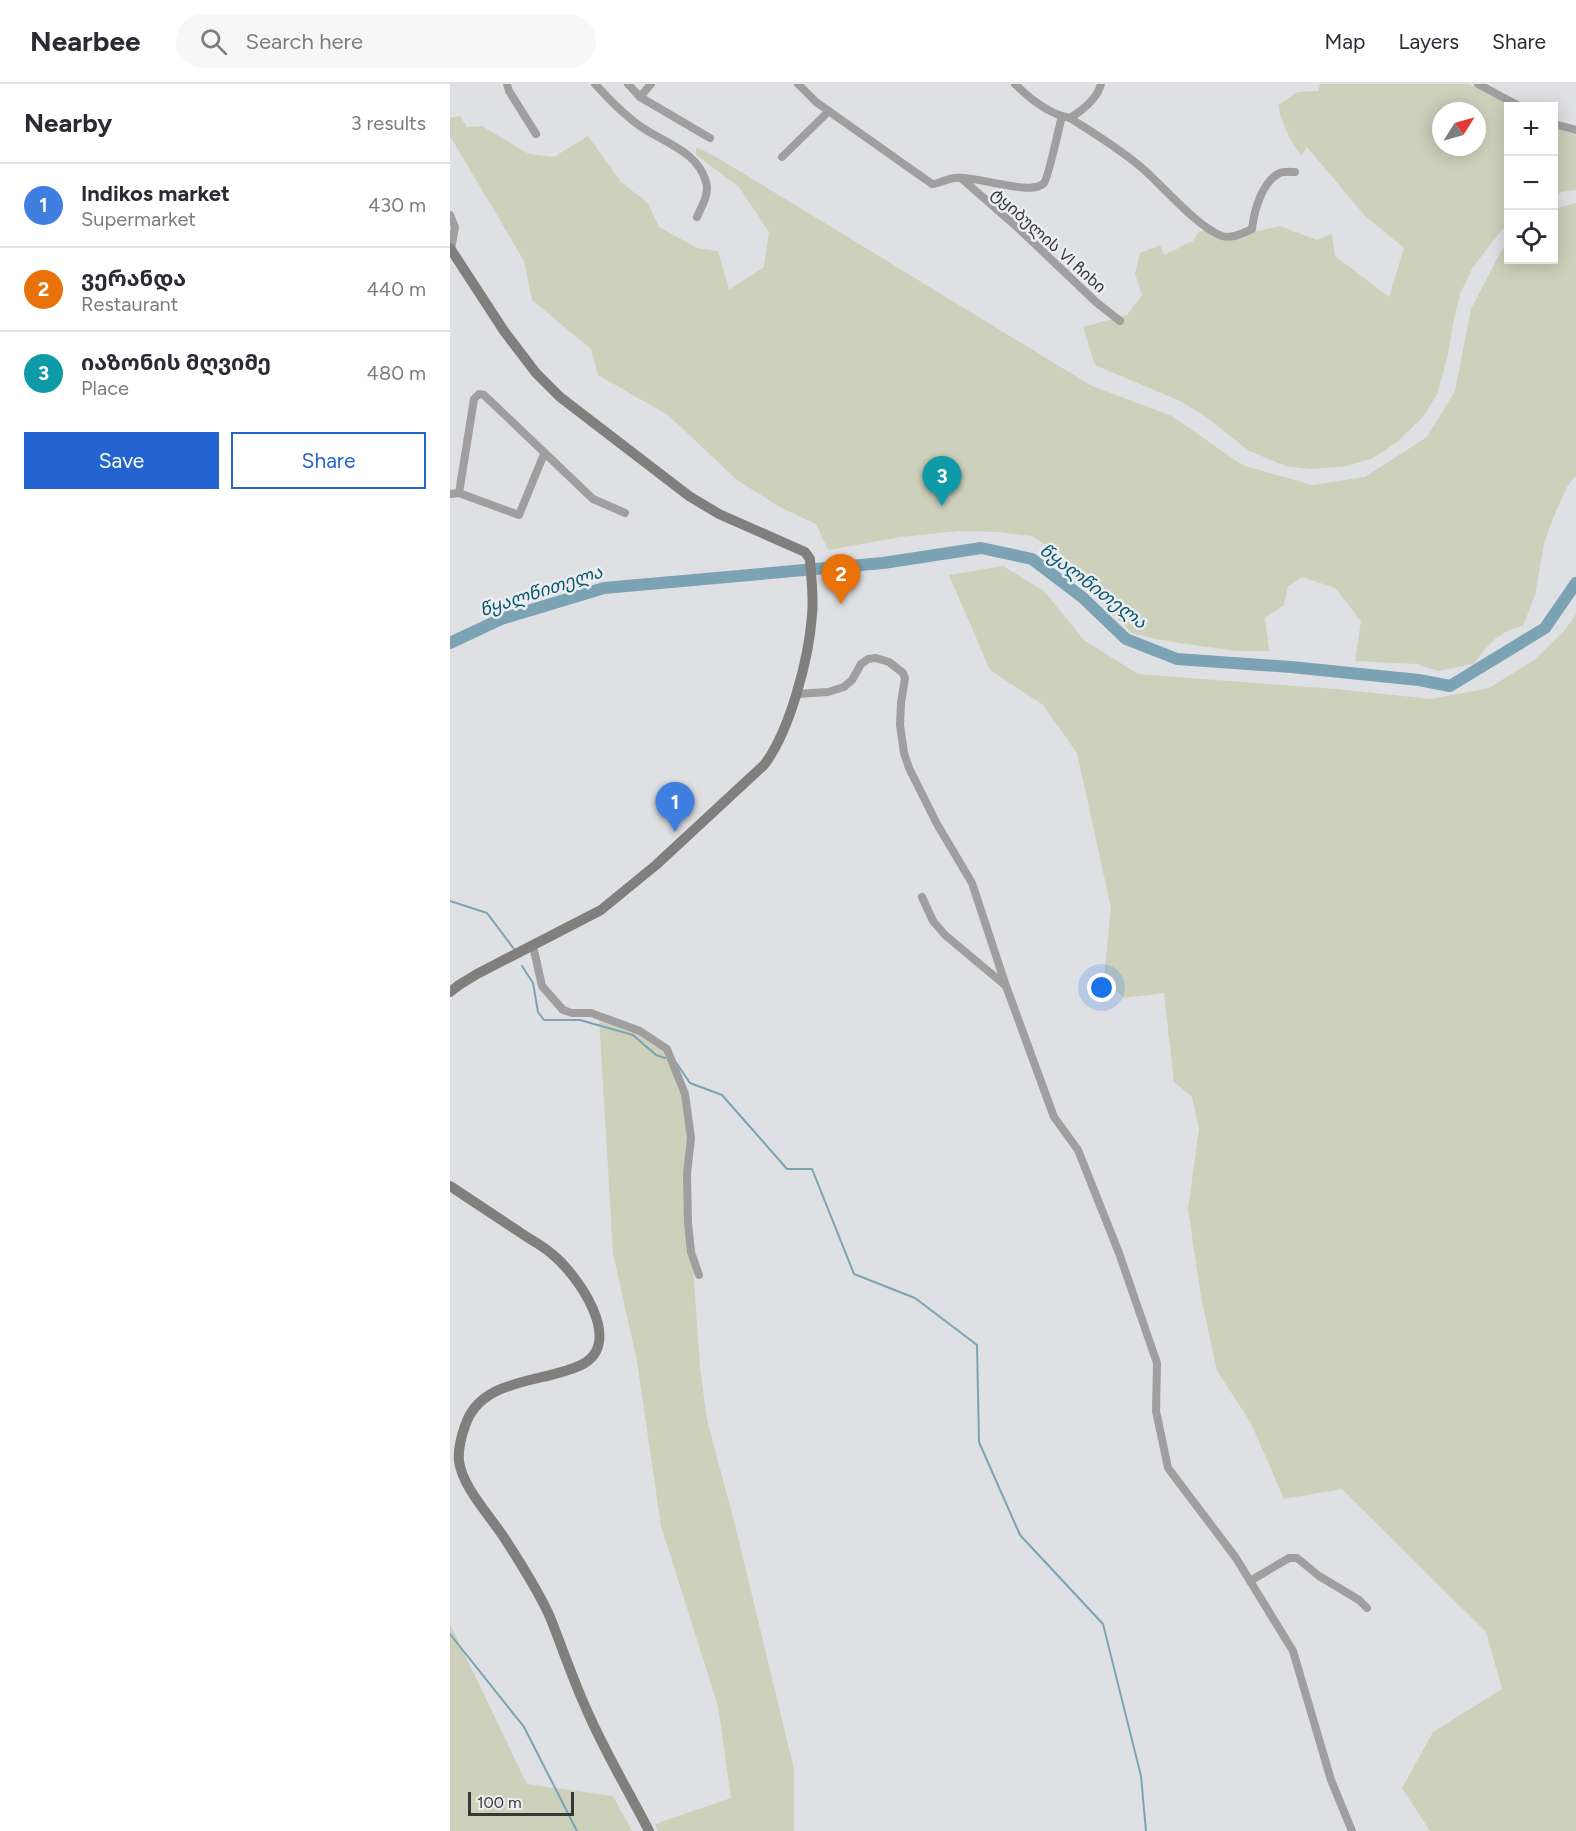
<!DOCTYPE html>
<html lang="en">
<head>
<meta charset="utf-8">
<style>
	body { margin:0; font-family:Figtree,"Noto Sans Georgian",sans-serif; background:#f7f7f7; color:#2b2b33 }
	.controls { position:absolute; right:18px; top:18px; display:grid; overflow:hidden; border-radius:0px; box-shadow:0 3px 15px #0003 }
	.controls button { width:54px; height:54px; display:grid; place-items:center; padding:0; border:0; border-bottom:2px solid #e1e1e2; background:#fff; color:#2b2b33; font:30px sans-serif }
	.compass { position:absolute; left:982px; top:18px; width:54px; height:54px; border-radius:50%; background:#fff; box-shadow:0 3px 15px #0003; rotate:53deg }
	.scale { position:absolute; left:18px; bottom:15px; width:106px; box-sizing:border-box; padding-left:6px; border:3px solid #363738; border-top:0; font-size:16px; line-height:21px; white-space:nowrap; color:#363738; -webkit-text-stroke:4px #ebedf0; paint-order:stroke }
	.you { position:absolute; left:652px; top:904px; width:21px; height:21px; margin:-15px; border:4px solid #fff; border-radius:50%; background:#1a73e8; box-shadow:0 0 0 9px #1a73e833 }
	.badge { display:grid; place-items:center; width:39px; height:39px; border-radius:50%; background:#2464d1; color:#fff; font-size:20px; font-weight:700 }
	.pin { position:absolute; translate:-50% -50px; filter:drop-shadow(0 2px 3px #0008) }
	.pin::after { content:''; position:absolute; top:32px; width:21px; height:18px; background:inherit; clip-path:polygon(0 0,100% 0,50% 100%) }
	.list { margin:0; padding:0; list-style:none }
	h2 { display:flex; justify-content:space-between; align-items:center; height:78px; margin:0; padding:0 24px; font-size:26px }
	h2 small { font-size:20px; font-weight:400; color:#7c7c81 }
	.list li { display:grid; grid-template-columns:39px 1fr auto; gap:18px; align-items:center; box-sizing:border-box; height:84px; padding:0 24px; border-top:2px solid #e1e1e2 }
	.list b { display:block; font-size:22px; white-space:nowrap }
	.list p { margin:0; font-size:20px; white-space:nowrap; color:#7c7c81 }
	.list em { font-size:20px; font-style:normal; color:#7c7c81 }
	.actions { display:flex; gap:12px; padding:18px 24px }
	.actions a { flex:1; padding:14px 0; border:2px solid #2464d1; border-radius:0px; text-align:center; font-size:21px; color:#2464d1 }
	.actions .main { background:#2464d1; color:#fff }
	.icon { flex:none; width:33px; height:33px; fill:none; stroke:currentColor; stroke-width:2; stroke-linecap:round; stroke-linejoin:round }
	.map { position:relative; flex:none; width:1126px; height:1747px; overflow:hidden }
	header { display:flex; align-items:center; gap:36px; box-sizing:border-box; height:84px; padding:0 30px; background:#fff; border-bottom:2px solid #e1e1e2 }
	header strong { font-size:28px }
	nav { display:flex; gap:33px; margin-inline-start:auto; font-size:21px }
	.search { width:420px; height:54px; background:#f7f7f7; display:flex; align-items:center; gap:15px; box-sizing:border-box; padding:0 21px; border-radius:33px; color:#7c7c81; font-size:22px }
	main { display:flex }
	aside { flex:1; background:#fff }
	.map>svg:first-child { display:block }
	.green { fill:#cdd1bb; fill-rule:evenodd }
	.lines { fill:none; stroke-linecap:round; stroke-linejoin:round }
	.stream { stroke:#7ca3b4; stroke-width:2 }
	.river { stroke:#7ca3b4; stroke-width:12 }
	.street { stroke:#a09e9e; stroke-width:8 }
	.secondary { stroke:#807f7e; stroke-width:10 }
	.labels { text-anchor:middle; stroke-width:5; stroke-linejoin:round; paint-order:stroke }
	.street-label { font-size:16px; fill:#363738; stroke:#ebedf0 }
	.water-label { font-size:18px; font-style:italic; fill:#0a5972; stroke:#ebedf0 }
</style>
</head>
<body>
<header>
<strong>Nearbee</strong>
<div class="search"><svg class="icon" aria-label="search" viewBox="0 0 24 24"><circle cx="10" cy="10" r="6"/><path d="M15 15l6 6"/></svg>Search here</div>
<nav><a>Map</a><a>Layers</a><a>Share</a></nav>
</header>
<main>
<aside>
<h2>Nearby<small>3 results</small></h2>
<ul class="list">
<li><span class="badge" style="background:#3f7fe0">1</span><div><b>Indikos market</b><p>Supermarket</p></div><em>430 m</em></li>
<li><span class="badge" style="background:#e8710a">2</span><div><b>ვერანდა</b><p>Restaurant</p></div><em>440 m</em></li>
<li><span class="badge" style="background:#0f9aa8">3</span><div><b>იაზონის მღვიმე</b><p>Place</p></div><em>480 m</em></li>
</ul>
<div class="actions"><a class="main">Save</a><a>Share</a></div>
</aside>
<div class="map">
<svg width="1126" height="1747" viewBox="0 0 1126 1747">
	<rect width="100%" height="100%" fill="#dee0e3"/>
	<g class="green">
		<path d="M870,0H1019L1062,22H1058V138L1023,183L1010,210L1004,235L998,271L987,310L973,333L947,358L923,374L897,382L860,385L835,382L799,367L756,333L730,317L645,281L633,243L677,231L692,211L685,190L690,169L710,161L714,171L743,157L748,149L754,146L779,156L799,149L830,142L867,156L882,150L885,172L939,213L954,164L916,133L857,63L851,72C840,55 832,41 828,21L848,8L868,7ZM991,27H1027V63H991Z"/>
		<path d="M10,32L17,43L32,42L79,70L104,73L138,52L171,98L198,119L209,143L247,164L268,167L279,206L314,183L319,148L289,103L246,71V63L263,71L642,302L722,332L792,381L862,401L915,393L977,353L1005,307L1021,225L1051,167L1058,160V176H1104V125L1126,119V391L1117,403L1101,439L1094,460L1085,511L1073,542C1047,548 1039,560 1024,580L988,587L966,580L905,577L911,537L885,504L852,493L838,502L834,521L815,534L819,567H787L750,562L705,555L682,549L656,524L622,479L582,452L547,448L509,447L451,453L378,466L366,440L328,422L287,396L218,331L148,291L141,265L82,216L74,177L0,52V34Z"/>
		<path d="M1104,43L1126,51V106L1111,108L1104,112Z"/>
		<path d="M553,482L594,507L634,556L688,590L886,605L981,615L1039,604L1084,576L1114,547L1126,530V1747H980L952,1704L983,1648L1052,1605L1036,1548L892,1405L834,1415L801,1339L767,1287L751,1213L738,1125L749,1045L742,1013L724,998L714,909L674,914L654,895L661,824L627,669L593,621L540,586L499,491Z"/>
		<path d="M149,933L189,948L212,964L220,974L236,1007L238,1060V1111L250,1283L257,1336L285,1441L344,1685V1747H208L205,1740L281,1714L268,1622L211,1442L187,1277L163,1169Z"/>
		<path d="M0,1540L77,1700L163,1712L182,1747H0Z"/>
	</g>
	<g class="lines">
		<g class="stream">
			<path d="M0,817L37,829L64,865"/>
			<path d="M72,882L83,899L88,928L94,936H130L183,951L206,971L215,974"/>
			<path d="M225,977L240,999L272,1011L337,1085H362L404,1190L465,1214L527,1261L529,1358L570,1451L653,1540L691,1692L696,1747"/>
			<path d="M0,1550L74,1643L127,1747"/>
		</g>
		<path class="river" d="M0,559L51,535L154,504L433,479L531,464L582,475L632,513L676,555L727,575L841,583L969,596L1000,602L1095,544L1126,499"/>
		<g class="street">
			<path d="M57,0L59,7L86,50"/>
			<path d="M145,0C159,15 173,30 190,42C212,58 248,67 256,98C260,110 251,123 247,133"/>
			<path d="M178,0L190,13L260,54"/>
			<path d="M348,0L366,18L482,100C490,100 495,95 504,94C517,92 536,98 550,100C561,102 586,108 594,99C598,95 609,43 612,32"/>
			<path d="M565,0C580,15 598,30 620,34C633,26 647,15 651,0"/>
			<path d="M1028,0L1069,22"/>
			<path d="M190,13L201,0"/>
			<path d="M620,34C645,50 670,65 692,84C713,102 747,143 772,152C782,155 793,149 802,145C804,127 812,97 830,89C834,87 841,88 845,88"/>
			<path d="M1104,40L1126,46"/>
			<path d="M332,73L379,27"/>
			<path d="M512,95L567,143L646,218L670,237"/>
			<path d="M0,131L5,143L1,165"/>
			<path d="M9,409L24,315L29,310L34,311L143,415L175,429"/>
			<path d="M0,410L9,409L69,431L94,370"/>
			<path d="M347,610L378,608L394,603L402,596L411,580L418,575L426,574L439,578L453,589L455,594L451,619L450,641L454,669L459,684L487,740L522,799L556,902L604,1033L628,1066L669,1169L707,1279L706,1327L718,1384L786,1474L843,1567L881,1696L902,1747"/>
			<path d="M472,813L483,837L495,851L556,902"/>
			<path d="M83,862L92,902L113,926L122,929H141L190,947L217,965L235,1010L241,1054L237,1090L238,1139L241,1168L249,1191"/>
			<path d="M800,1497L839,1474H847L869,1492L909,1516L917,1524"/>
		</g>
		<g class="secondary">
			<path d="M0,164L54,247L86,289L110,313L239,412L269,430L355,468L360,475C361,494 364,513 362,531C359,574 340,647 314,681L206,781L151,826L27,890L9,901L0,908"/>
			<path d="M0,1102C23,1117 45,1132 68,1147C79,1155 92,1161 102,1170C126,1189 175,1257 133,1280C95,1300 31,1292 15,1342C11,1353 8,1365 9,1377C12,1403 41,1433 55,1455C71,1480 88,1506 100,1533C112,1563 122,1593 135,1622C153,1665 178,1706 199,1747"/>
		</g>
	</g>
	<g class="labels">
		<g class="street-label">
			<text transform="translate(599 156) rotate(42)" y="6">ტყიბულის VI ჩიხი</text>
		</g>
		<g class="water-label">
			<text transform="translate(643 502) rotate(37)" y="6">წყალწითელა</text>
			<text transform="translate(91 507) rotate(-18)" y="6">წყალწითელა</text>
		</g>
	</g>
</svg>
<div class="controls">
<button>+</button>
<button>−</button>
<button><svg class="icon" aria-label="locate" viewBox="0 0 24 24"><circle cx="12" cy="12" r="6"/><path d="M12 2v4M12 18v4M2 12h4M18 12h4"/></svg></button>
</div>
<svg class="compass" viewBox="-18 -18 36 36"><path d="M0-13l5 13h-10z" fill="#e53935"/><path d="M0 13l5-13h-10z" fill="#7c7c81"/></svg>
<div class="scale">100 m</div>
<div class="you"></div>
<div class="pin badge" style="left:225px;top:748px;background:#3f7fe0">1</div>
<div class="pin badge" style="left:391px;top:520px;background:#e8710a">2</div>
<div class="pin badge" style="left:492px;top:422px;background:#0f9aa8">3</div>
</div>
</main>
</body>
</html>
